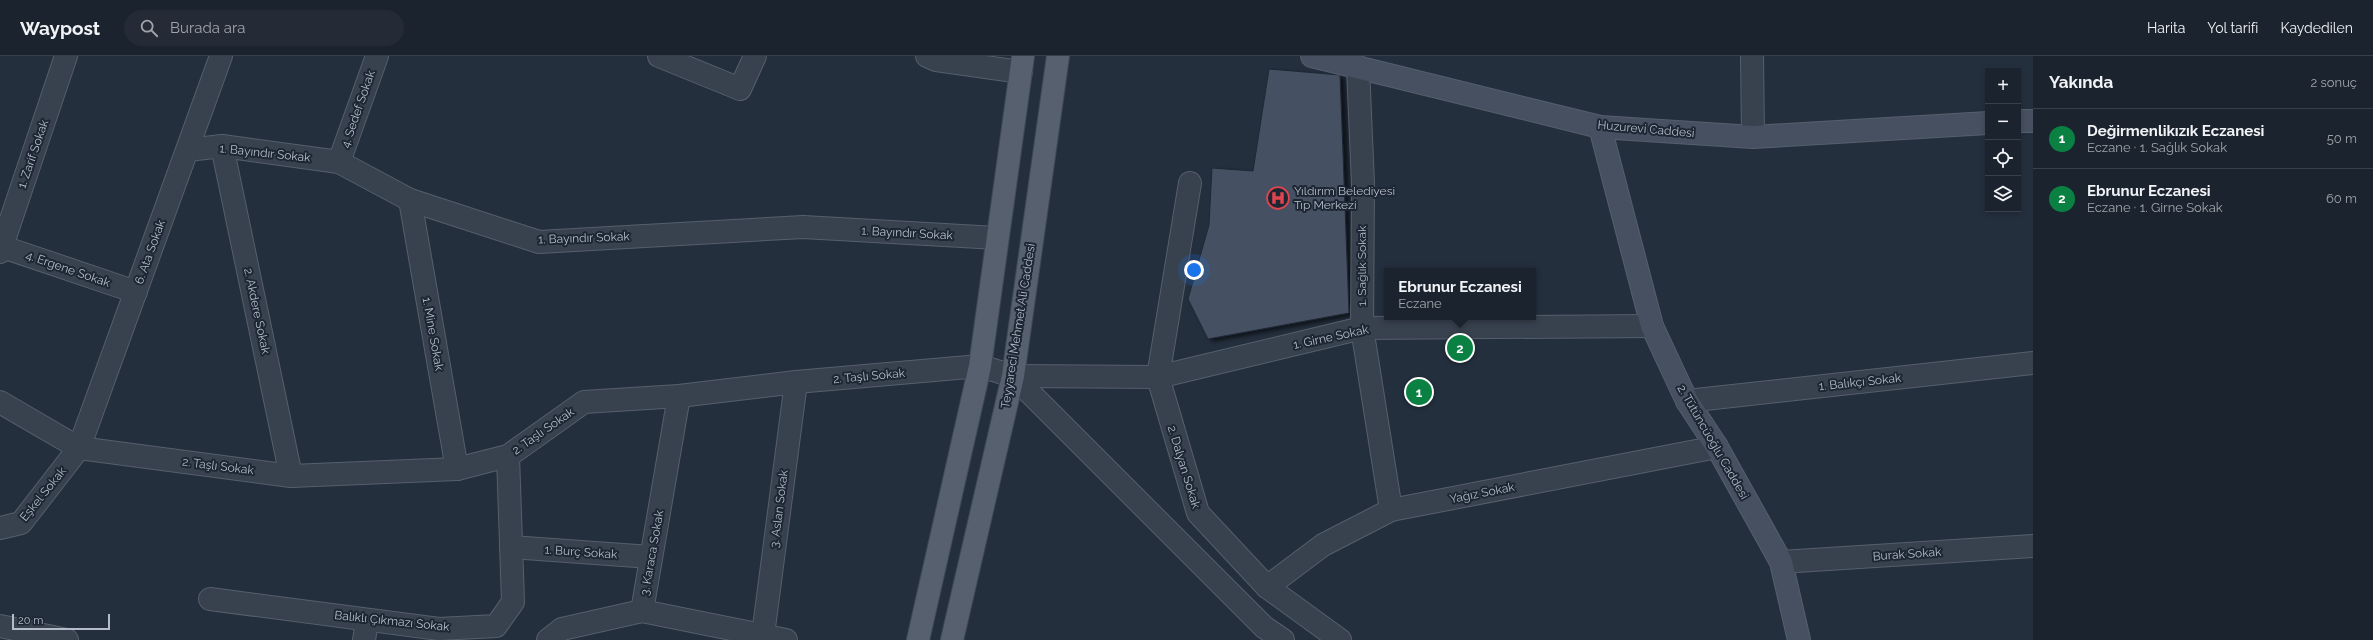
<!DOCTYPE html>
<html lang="tr">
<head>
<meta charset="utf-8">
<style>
	body { margin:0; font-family:Raleway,sans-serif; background:#242b36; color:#f1f3f6 }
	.controls { position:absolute; right:12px; top:12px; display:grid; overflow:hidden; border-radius:0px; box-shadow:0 2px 6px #0003 }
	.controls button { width:36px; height:36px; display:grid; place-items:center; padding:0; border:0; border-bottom:1px solid #39404a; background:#1b232e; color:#f1f3f6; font:20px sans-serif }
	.scale { position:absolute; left:12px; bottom:10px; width:98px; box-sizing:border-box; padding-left:4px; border:2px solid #b4bcc9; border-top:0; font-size:11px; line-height:14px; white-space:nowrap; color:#b4bcc9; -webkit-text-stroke:3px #1d2633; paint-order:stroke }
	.you { position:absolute; left:1194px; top:214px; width:14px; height:14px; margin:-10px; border:3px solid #fff; border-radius:50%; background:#1a73e8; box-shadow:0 0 0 6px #1a73e833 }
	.badge { display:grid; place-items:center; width:26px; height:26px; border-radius:50%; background:#0b8043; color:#fff; font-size:13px; font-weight:700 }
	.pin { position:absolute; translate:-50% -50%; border:2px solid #fff; box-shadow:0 1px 4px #0006 }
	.popup { position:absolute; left:1384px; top:212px; width:152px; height:52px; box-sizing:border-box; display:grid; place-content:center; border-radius:0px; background:#1b232e; filter:drop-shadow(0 1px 3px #0005); font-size:13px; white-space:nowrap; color:#a0a4aa }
	.popup b { font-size:15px; color:#f1f3f6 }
	.popup::after { content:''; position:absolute; left:50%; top:100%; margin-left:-8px; border:8px solid transparent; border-top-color:#1b232e }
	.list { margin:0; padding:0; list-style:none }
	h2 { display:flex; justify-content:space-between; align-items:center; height:52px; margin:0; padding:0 16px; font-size:17px }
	h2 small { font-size:13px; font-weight:400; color:#a0a4aa }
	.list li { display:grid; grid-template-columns:26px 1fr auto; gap:12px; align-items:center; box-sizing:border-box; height:60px; padding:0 16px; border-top:1px solid #39404a }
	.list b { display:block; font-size:15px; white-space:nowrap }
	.list p { margin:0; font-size:13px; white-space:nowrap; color:#a0a4aa }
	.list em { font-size:13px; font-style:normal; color:#a0a4aa }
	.icon { flex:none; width:22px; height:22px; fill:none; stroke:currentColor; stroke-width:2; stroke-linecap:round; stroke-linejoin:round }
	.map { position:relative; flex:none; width:2033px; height:584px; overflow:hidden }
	header { display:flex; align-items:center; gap:24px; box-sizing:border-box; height:56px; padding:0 20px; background:#1b232e; border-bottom:1px solid #39404a }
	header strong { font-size:19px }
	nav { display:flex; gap:22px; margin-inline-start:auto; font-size:14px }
	.search { width:280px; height:36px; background:#242b36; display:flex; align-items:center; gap:10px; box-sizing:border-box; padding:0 14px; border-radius:22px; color:#a0a4aa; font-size:15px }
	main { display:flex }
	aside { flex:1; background:#1b232e }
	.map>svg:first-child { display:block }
	.building { fill:#455162; stroke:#1f2835; filter:url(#shadow) }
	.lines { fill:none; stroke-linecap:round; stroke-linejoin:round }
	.street-casing { stroke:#565f6c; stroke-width:24 }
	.secondary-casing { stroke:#565f6c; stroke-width:24 }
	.primary-casing { stroke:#414a57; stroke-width:24 }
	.street { stroke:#38414e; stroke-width:22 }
	.secondary { stroke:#465061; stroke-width:22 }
	.primary { stroke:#56606e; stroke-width:22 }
	.labels { text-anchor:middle; stroke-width:4; stroke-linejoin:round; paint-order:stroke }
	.street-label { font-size:12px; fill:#b4bcc9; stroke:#1d2633 }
	.poi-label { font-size:12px; fill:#b4bcc9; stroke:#1d2633; text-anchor:start }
</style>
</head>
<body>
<header>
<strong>Waypost</strong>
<div class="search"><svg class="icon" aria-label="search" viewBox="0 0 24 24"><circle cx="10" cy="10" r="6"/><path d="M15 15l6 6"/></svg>Burada ara</div>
<nav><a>Harita</a><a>Yol tarifi</a><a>Kaydedilen</a></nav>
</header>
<main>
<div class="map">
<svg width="2033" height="584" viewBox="0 0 2033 584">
	<defs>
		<filter id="shadow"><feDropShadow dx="4.5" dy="2.5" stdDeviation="2" flood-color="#0009"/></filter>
	</defs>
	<rect width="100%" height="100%" fill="#242f3e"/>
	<path class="building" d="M1269,13L1340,19L1349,257L1208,283L1188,243L1209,169L1212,112L1253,115Z"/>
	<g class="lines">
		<g class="street-casing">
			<g id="street">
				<path d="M659,0L740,33L755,0"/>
				<path d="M927,0L936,4L1021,16"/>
				<path d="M1752,0L1753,81"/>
				<path d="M1358,11L1363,128L1362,272L1391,454"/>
				<path d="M222,90L291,420"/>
				<path d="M188,94L222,90L339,106L410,144L539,186L803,171L997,182"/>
				<path d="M339,106L377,0"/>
				<path d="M1190,127L1158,321L1362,272L1652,270"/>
				<path d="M410,144L457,413"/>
				<path d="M0,190L136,236"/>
				<path d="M0,196L66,0"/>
				<path d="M1013,320L1158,321L1198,457L1267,531L1340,584"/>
				<path d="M1687,345L2033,307"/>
				<path d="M0,346L79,392L291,420L457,413L508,400L584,346L679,340L796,326L980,310L1013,320L1264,571L1283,584"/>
				<path d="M0,472L21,467L79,392L221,0"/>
				<path d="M511,491L651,501"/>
				<path d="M1781,506L2033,490"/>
				<path d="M1267,531L1323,489L1391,454L1717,391"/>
				<path d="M210,543L439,573L496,570L513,546L508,400"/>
				<path d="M642,555L786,584"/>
				<path d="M0,570L67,584"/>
				<path d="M763,579L796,326"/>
				<path d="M364,584L367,565"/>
				<path d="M548,584L562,573L642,555L679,340"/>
			</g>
		</g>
		<g class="secondary-casing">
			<g id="secondary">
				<path d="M1312,0L1600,71L1753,81L1988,67"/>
				<path d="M2018,65H2033"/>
				<path d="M1600,71L1652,270L1687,345L1717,391L1781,506L1799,584"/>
			</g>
		</g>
		<g class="primary-casing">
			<g id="primary">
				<path d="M918,584L980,310L1023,0"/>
				<path d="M952,584L1013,320L1058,0"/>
			</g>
		</g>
		<use href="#street" class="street"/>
		<use href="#secondary" class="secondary"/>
		<use href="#primary" class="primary"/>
	</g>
	<defs>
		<g id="hospital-ring" transform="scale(1.15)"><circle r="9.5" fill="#1d2633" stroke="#e0444e" stroke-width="1.5"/><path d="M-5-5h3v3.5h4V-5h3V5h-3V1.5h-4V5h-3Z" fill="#e0444e"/></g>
	</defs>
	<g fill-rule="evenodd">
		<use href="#hospital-ring" x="1278" y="142"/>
	</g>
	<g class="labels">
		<g class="street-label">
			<text transform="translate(358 53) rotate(-71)" y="4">4. Sedef Sokak</text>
			<text transform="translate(1646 73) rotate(5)" y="4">Huzurevi Caddesi</text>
			<text transform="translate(265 97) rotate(6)" y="4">1. Bayındır Sokak</text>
			<text transform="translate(33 98) rotate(-71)" y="4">1. Zarif Sokak</text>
			<text transform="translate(907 177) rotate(3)" y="4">1. Bayındır Sokak</text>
			<text transform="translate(584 182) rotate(-2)" y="4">1. Bayındır Sokak</text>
			<text transform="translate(150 196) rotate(-70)" y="4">6. Ata Sokak</text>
			<text transform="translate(1362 210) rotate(-90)" y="4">1. Sağlık Sokak</text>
			<text transform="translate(68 213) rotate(19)" y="4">4. Ergene Sokak</text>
			<text transform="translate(257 255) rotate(78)" y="4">2. Akdere Sokak</text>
			<text transform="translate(1018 270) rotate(-81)" y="4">Teyyareci Mehmet Ali Caddesi</text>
			<text transform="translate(433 278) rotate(80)" y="4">1. Mine Sokak</text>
			<text transform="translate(1331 281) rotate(-12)" y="4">1. Girne Sokak</text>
			<text transform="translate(869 320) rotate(-5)" y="4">2. Taşlı Sokak</text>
			<text transform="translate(1860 326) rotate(-6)" y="4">1. Balıkçı Sokak</text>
			<text transform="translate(543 375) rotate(-35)" y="4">2. Taşlı Sokak</text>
			<text transform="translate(1713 386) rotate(60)" y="4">2. Tütüncüoğlu Caddesi</text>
			<text transform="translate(218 410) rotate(7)" y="4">2. Taşlı Sokak</text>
			<text transform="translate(1184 411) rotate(73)" y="4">2. Dalyan Sokak</text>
			<text transform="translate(1482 437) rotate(-11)" y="4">Yağız Sokak</text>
			<text transform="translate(43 438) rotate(-51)" y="4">Eşkel Sokak</text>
			<text transform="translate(779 453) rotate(-83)" y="4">3. Aslan Sokak</text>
			<text transform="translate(581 496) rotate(4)" y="4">1. Burç Sokak</text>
			<text transform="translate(652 497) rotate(-80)" y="4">3. Karaca Sokak</text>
			<text transform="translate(1907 498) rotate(-4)" y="4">Burak Sokak</text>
			<text transform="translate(392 565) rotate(6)" y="4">Balıklı Çıkmazı Sokak</text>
		</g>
		<g class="poi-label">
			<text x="1294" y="139">Yıldırım Belediyesi<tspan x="1294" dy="14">Tıp Merkezi</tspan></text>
		</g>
	</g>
</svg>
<div class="controls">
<button>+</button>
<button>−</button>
<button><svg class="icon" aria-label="locate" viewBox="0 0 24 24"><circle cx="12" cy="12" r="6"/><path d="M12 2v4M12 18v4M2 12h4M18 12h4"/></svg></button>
<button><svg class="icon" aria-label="layers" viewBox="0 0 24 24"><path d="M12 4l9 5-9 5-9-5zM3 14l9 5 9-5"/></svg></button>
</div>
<div class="scale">20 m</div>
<div class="you"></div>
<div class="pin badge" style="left:1419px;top:336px">1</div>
<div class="pin badge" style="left:1460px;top:292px">2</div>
<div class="popup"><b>Ebrunur Eczanesi</b>Eczane</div>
</div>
<aside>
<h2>Yakında<small>2 sonuç</small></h2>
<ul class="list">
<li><span class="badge">1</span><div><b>Değirmenlikızık Eczanesi</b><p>Eczane · 1. Sağlık Sokak</p></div><em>50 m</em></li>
<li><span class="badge">2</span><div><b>Ebrunur Eczanesi</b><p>Eczane · 1. Girne Sokak</p></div><em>60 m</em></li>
</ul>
</aside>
</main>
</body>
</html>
